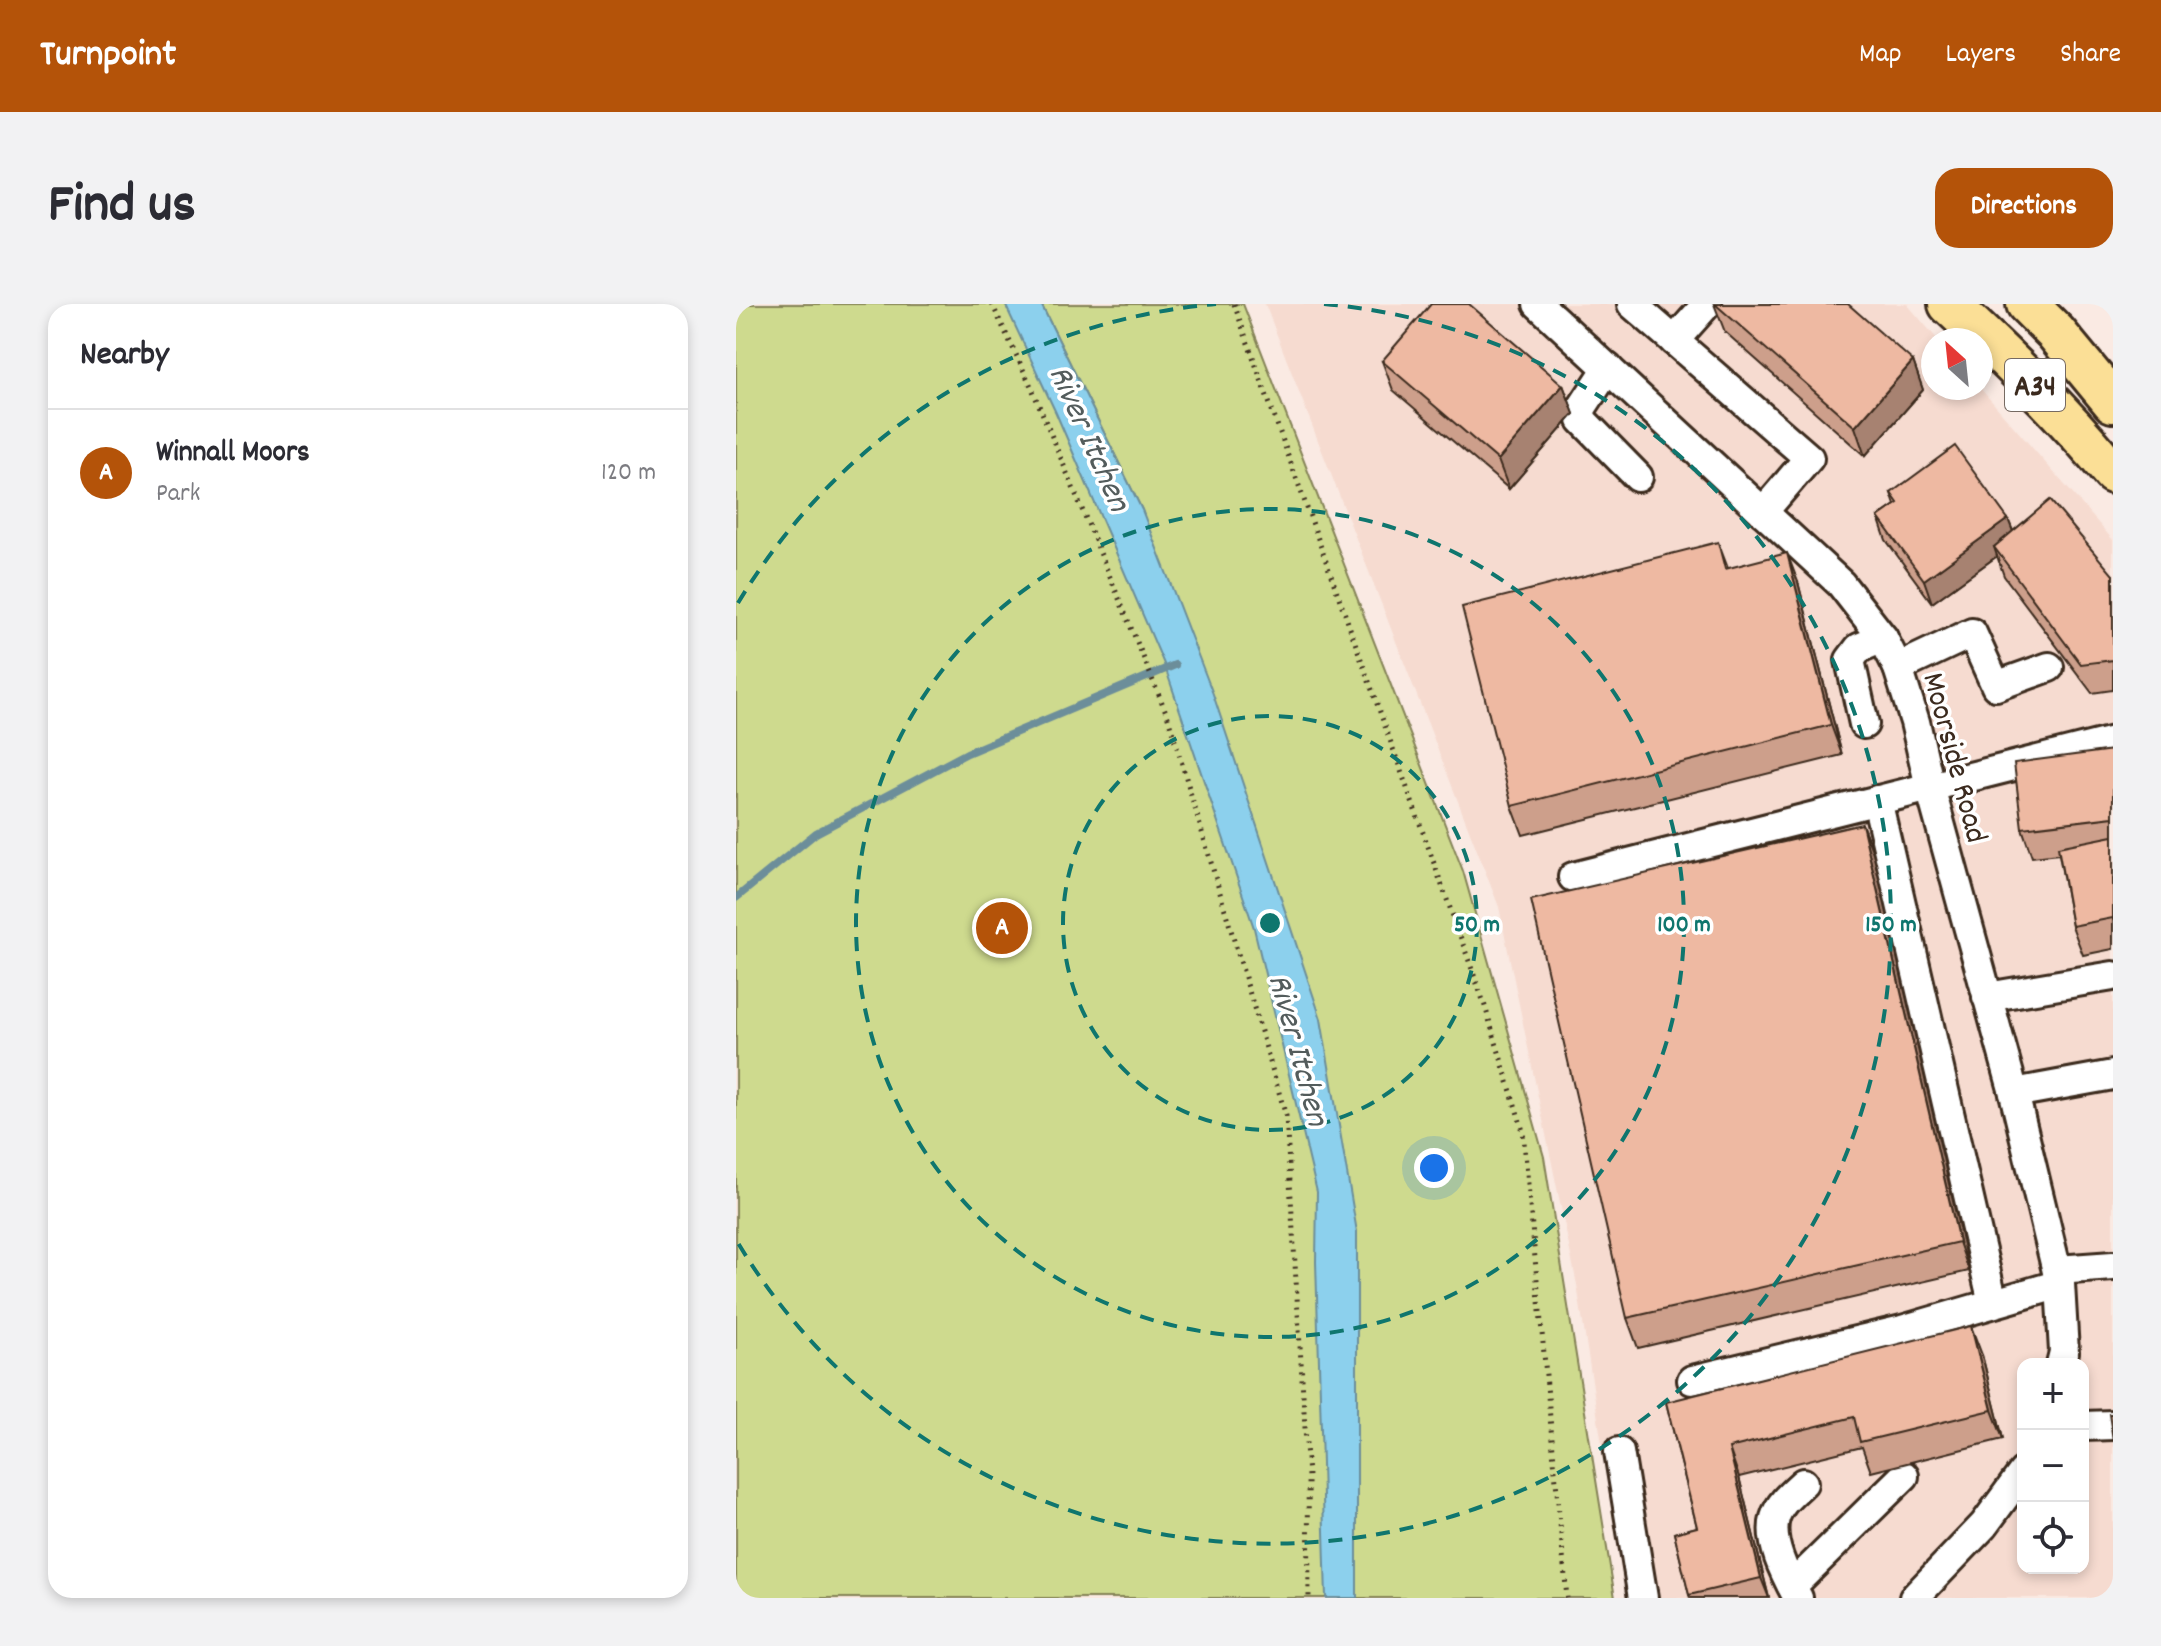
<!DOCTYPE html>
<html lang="en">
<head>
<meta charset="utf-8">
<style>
	body { margin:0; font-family:Dekko,sans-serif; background:#f2f2f3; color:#2b2b33 }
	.controls { position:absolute; right:24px; bottom:24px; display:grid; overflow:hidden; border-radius:16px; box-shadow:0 4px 12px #0003 }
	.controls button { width:72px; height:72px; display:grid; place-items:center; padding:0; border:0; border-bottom:2px solid #e1e1e2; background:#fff; color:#2b2b33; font:40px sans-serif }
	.compass { position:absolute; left:1185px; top:24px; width:72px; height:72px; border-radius:50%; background:#fff; box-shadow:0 4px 12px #0003; rotate:333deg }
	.you { position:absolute; left:698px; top:864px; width:28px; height:28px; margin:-20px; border:6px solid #fff; border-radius:50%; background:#1a73e8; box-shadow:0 0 0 12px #1a73e833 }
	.badge { display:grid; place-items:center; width:52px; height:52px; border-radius:50%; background:#b45309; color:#fff; font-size:26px; font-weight:700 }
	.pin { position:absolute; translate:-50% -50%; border:4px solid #fff; box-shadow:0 2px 8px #0006 }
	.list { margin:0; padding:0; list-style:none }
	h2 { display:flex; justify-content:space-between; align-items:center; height:104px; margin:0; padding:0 32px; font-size:34px }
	h2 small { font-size:26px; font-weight:400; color:#7c7c81 }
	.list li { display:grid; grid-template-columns:52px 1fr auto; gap:24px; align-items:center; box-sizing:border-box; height:128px; padding:0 32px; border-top:2px solid #e1e1e2 }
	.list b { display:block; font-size:30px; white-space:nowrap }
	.list p { margin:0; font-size:26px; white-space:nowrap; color:#7c7c81 }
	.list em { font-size:26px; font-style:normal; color:#7c7c81 }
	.icon { flex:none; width:44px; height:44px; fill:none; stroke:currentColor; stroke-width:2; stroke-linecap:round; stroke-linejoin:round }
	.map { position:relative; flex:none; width:1377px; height:1294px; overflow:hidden; border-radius:24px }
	header { display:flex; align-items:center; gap:48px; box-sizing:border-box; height:112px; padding:0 40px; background:#b45309; color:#fff }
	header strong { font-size:38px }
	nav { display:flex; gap:44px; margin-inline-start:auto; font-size:28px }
	.intro { display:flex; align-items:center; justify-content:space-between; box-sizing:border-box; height:192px; padding:0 48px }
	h1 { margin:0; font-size:56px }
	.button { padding:20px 36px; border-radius:24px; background:#b45309; color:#fff; font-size:28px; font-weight:700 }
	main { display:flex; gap:48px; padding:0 48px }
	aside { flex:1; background:#fff; border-radius:24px; box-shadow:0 4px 12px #0003 }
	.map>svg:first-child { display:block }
	.built { fill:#f6dbd0; fill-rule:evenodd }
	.green { fill:#ceda8e; stroke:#848256; stroke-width:2 }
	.water { fill:#8cd0ed; stroke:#6c8e9a; stroke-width:2 }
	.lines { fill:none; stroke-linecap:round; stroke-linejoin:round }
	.stream { stroke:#6c8e9a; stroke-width:8 }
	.minor-casing { stroke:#3b2a1e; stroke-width:34 }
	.highway-casing { stroke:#3b2a1e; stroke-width:46 }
	.path { stroke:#3b2a1e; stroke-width:5; stroke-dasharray:2 6; stroke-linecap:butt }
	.minor { stroke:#fff; stroke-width:28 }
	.highway { stroke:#fbdf96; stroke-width:40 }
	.wall { fill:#cd9f8b; stroke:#3b2a1e; stroke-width:2 }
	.shaded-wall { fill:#a78271; stroke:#3b2a1e; stroke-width:2 }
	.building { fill:#eeb9a2; stroke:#3b2a1e; stroke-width:2 }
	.ring { fill:none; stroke:#0f766e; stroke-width:4; stroke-dasharray:14 10 }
	.labels { text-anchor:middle; stroke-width:7; stroke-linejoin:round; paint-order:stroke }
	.shield { fill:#fff; stroke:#766a62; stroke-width:2 }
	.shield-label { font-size:30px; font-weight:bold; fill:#3b2a1e }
	.street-label { font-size:32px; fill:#3b2a1e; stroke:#fff }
	.water-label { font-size:34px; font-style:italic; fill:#535c5c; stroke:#fff }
	.centre { fill:#0f766e; stroke:#fff; stroke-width:4 }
	.ring-label { font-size:24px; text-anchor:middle; font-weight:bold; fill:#0f766e; stroke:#fff; stroke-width:7; stroke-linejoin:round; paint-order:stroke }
</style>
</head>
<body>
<header>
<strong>Turnpoint</strong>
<nav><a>Map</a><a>Layers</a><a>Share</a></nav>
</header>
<div class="intro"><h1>Find us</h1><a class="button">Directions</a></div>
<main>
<aside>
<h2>Nearby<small></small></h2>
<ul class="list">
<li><span class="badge">A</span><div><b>Winnall Moors</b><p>Park</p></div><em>120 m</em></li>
</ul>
</aside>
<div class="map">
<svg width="1377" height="1294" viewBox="0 0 1377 1294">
	<rect width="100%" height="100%" fill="#faeae3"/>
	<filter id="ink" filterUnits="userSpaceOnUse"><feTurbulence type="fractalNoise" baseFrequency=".0125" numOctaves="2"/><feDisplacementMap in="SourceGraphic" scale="16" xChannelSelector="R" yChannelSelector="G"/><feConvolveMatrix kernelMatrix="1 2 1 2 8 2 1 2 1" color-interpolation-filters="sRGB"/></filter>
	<g filter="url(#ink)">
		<path class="built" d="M529,0H1171L1202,36H1197V84H1244L1377,236V1294H890L841,981L763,603ZM1287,1060H1347V1264H1287Z"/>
		<g class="green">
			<path d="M0,0H297L390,207L595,856L609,1294H0Z"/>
			<path d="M305,0H507L727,567L808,853L879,1294H621V928L406,206Z"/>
		</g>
		<path class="water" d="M269,0H305L406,206L477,390L585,715L621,928V1294H590L580,958L581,888L518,624L428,360L320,109Z"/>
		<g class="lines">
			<path class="stream" d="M0,594L80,529L231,449L439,361"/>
			<g class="minor-casing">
				<g id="minor">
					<path d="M802,0L1105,280L1147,334L1162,364L1179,418L1194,483L1278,789L1324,980L1328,1048L1325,1060"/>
					<path d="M896,0L1073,154L1027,208"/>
					<path d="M938,37L971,0"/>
					<path d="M872,64L845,105L846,116L902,173"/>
					<path d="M1162,364L1236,329L1260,382L1313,363"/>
					<path d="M1128,420L1114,356L1123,344L1147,334"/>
					<path d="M1141,496L1257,999"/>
					<path d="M837,573L1377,437"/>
					<path d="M1251,693L1377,672"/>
					<path d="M1278,789L1377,771"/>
					<path d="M1321,966L1377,962"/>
					<path d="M956,1076L1166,1026L1324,980"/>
					<path d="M1347,1122L1377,1121"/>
					<path d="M883,1148L907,1294"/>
					<path d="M1056,1282L1168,1172"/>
					<path d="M1062,1294C1051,1273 1032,1239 1039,1214C1043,1200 1056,1189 1067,1179"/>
					<path d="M1178,1294L1248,1221L1287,1168"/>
				</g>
			</g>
			<g class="highway-casing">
				<g id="highway">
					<path d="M1213,0C1271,54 1327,108 1377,169"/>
					<path d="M1291,0L1320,29L1377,98"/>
				</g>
			</g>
			<g class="path">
				<path d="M256,0L295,82L432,413L550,812L572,1173L573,1294"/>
				<path d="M498,0L748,699L787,827L831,1294"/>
			</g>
			<use href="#minor" class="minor"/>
			<use href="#highway" class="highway"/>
		</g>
		<g class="wall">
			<path d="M978,0L1177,57L1187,86L1129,152L989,28Z"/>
			<path d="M646,57L827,81L838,110L773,185L657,86Z"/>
			<path d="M1155,189L1272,215L1277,227L1377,271V386L1356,389L1268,272L1261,252L1196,299L1150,236L1142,213L1159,201Z"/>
			<path d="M992,264L1062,278L1106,451L787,531L776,502Z"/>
			<path d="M1377,446V645L1347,651L1336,622L1323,550L1296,553L1286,524Z"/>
			<path d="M1126,520L1137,549L1233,967L902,1044L891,1014Z"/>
			<path d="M1246,1051L1267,1135L1135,1168L1126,1143L1003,1173L1033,1294H954L938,1229L961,1223L930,1098Z"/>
		</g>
		<g class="shaded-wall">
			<path d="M1177,57L1187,86L1129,152L1119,123Z"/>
			<path d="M827,81L838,110L773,185L762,156Z"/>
			<path d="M1272,215L1281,238L1258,243L1261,252L1196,299L1188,276Z"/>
			<path d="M982,238L993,267L989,265Z"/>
			<path d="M1051,249L1062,278L1106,451L1095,421Z"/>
			<path d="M1126,520L1137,549L1233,967L1223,938Z"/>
			<path d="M1235,1022L1246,1051L1267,1135L1256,1106Z"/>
			<path d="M993,1144L1003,1173L1033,1294L1025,1274Z"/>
		</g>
		<g class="building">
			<path d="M695,0H733L827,81L762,156L646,57Z"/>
			<path d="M979,0H1112L1177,57L1119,123Z"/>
			<path d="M1219,142L1272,215L1188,276L1142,213L1162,199L1155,189Z"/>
			<path d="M1314,196L1377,271V356L1345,360L1258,243Z"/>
			<path d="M982,238L989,265L1051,249L1095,421L776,502L726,303Z"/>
			<path d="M1377,446V513L1286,524L1278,459Z"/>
			<path d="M1126,520L1223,938L891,1014L795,596Z"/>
			<path d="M1377,532V614L1336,622L1322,543Z"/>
			<path d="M1235,1022L1256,1106L1124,1138L1118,1113L993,1144L1025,1274L953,1291L938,1229L961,1223L930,1098Z"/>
			<path d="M1373,1110H1377V1136Z"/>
		</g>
	</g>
	<g class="ring">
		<circle cx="534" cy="619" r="207"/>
		<circle cx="534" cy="619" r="414"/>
		<path d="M2 299A621 621 0 0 1 480 0M588 0A621 621 0 1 1 2 939"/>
	</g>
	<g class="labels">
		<rect class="shield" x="1269" y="55" width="60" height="52" rx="6"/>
		<g class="shield-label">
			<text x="1299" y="91">A34</text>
		</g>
		<g class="street-label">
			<text transform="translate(1221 453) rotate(75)" y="11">Moorside Road</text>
		</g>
		<g class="water-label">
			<text transform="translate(356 133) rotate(66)" y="12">River Itchen</text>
			<text transform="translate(565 745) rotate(75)" y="12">River Itchen</text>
		</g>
	</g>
	<circle cx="534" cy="619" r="12" class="centre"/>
	<g class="ring-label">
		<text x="741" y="627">50 m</text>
		<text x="948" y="627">100 m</text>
		<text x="1155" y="627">150 m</text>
	</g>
</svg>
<div class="controls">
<button>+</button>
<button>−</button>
<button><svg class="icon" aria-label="locate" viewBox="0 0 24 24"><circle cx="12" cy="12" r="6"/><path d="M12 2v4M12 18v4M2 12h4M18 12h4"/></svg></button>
</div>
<svg class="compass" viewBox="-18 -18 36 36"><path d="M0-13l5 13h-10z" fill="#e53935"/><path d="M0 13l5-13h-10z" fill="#7c7c81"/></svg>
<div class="you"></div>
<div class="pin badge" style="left:266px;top:624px">A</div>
</div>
</main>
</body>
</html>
